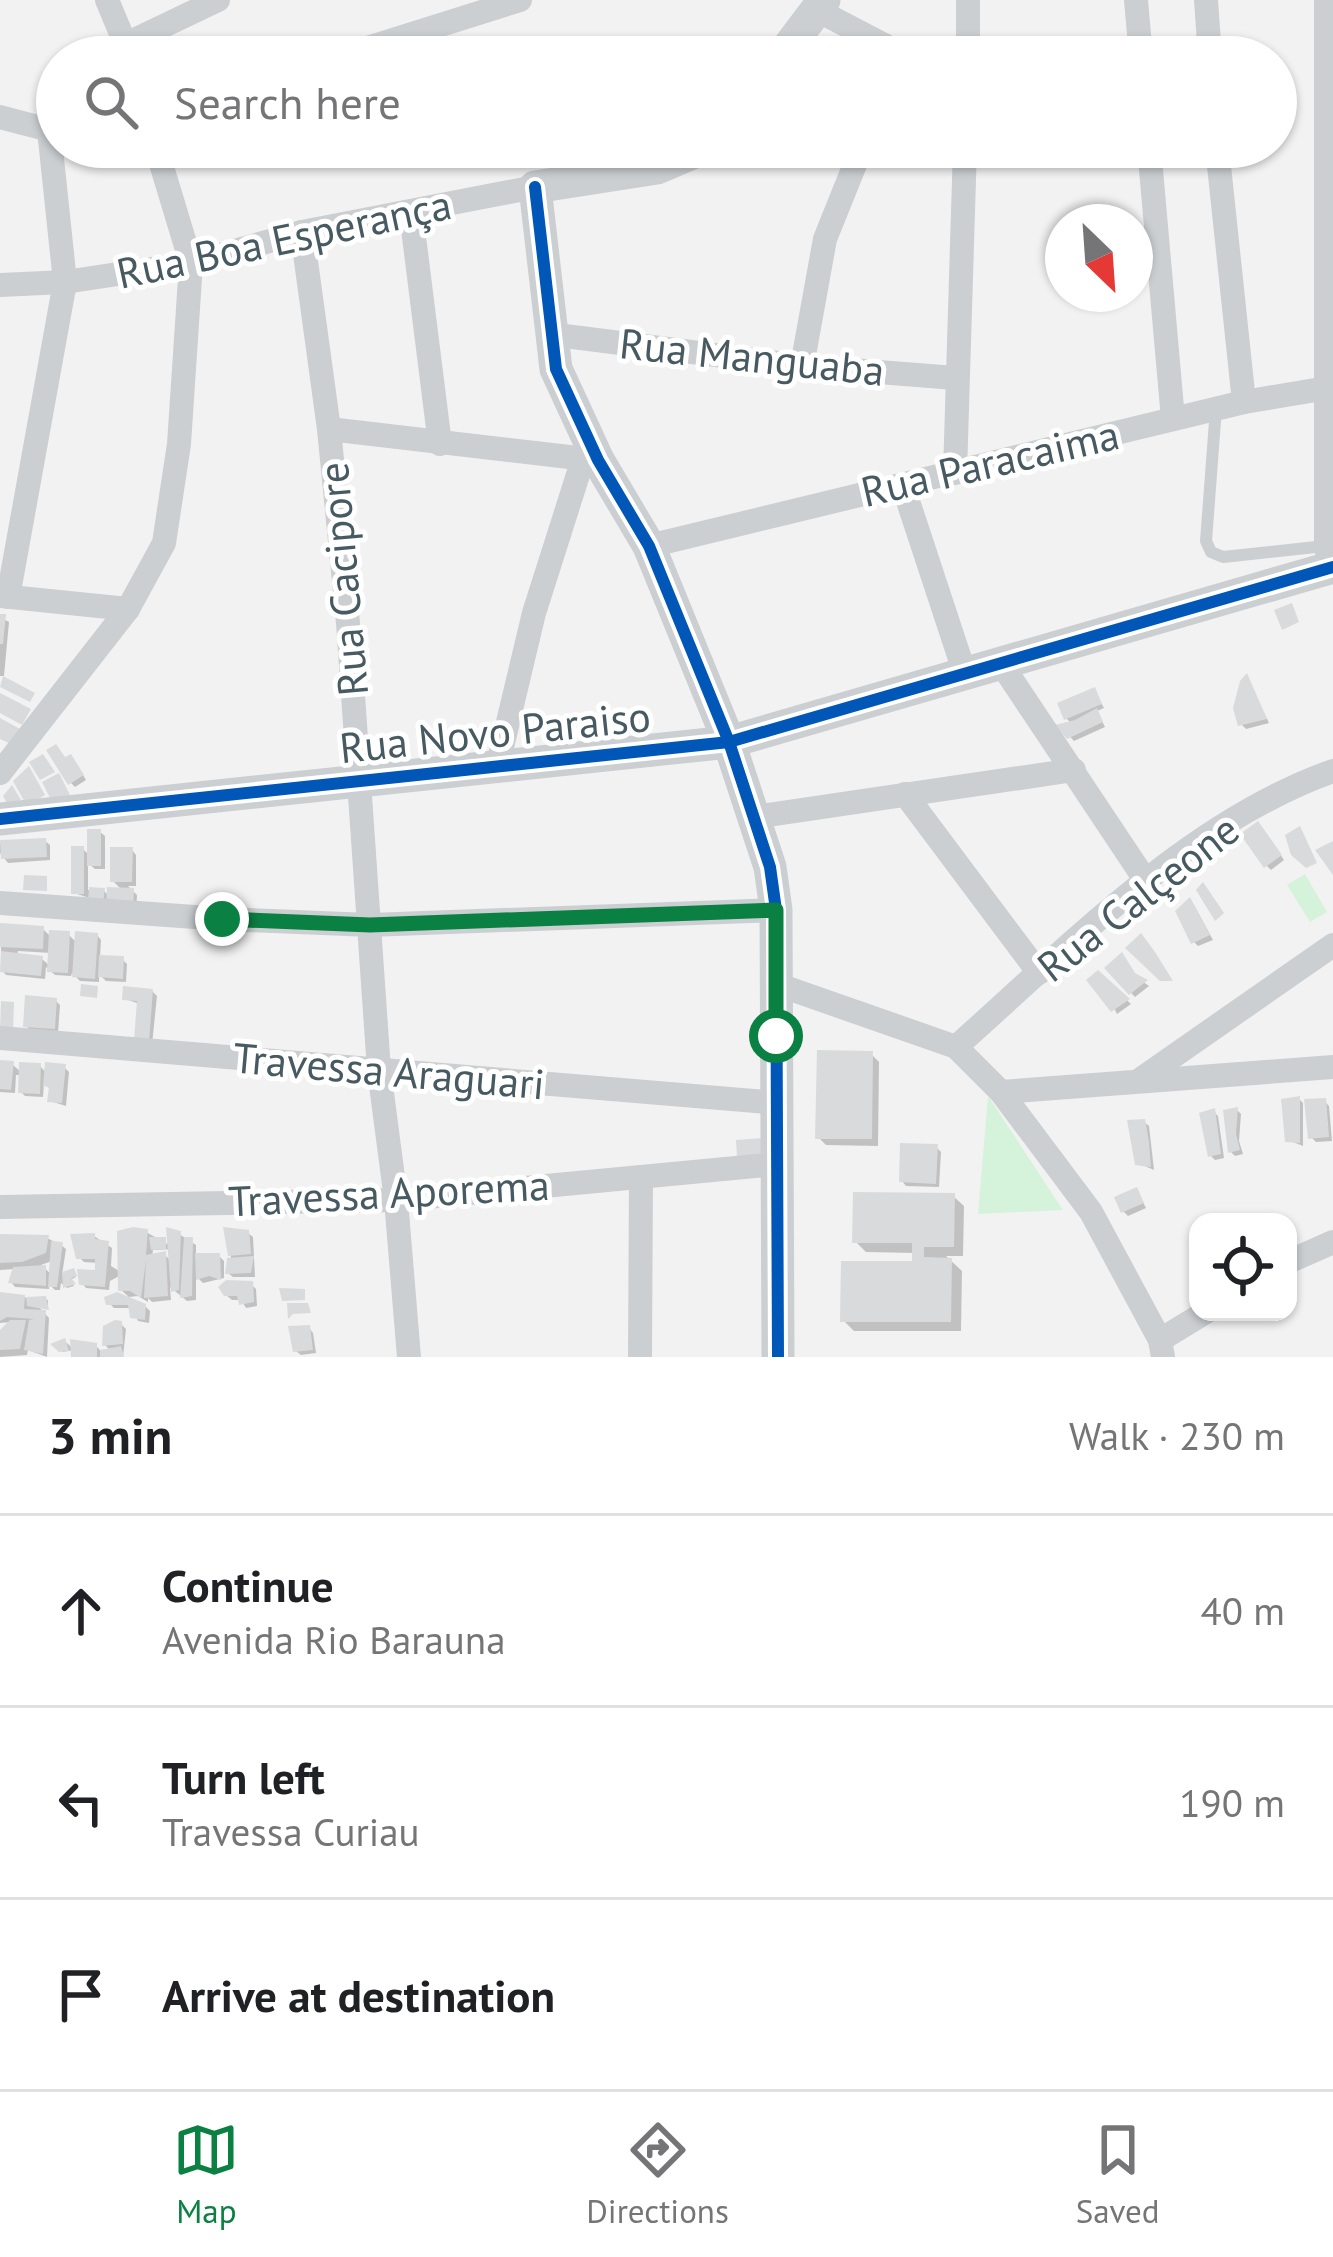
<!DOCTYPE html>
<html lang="en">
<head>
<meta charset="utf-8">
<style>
	body { margin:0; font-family:"PT Sans",sans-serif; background:#f2f2f2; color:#202124 }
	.controls { position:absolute; right:36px; bottom:36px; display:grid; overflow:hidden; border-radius:24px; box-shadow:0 3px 9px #0004 }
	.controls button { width:108px; height:108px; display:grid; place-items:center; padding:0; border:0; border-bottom:3px solid #e0e0e0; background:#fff; color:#202124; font:60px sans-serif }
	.compass { position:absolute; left:1045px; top:204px; width:108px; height:108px; border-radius:50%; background:#fff; box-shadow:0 3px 9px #0004; rotate:155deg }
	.stop { position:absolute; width:36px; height:36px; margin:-27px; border:9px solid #0b8043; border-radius:50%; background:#fff }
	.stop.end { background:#0b8043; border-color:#fff; box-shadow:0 3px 12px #0008 }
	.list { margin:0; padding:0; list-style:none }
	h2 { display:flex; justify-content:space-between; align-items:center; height:156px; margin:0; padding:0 48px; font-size:51px }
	h2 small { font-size:39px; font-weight:400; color:#757577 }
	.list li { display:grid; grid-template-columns:78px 1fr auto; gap:36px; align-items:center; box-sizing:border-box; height:192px; padding:0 48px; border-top:3px solid #e0e0e0 }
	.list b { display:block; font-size:45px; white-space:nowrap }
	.list p { margin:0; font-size:39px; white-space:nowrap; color:#757577 }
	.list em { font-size:39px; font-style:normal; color:#757577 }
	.icon { flex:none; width:66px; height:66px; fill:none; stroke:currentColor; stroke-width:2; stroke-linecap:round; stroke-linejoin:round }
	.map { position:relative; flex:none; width:1333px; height:1357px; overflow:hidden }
	.search { position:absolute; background:#fff; box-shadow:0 3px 9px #0004; left:36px; right:36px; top:36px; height:132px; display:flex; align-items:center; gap:30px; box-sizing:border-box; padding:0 42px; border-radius:66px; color:#757577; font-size:45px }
	.sheet { height:732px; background:#fff }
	nav { display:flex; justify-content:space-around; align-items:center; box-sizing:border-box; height:168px; border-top:3px solid #e0e0e0; background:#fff; font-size:33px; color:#757577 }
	nav a { display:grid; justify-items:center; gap:6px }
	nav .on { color:#0b8043 }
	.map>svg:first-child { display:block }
	.green { fill:#d5f3da }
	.shadow { fill:#0003; fill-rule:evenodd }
	.building { fill:#d9dadb }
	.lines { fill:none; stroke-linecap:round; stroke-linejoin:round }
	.lane { stroke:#cbcfd2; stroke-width:12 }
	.street { stroke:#cbcfd2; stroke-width:24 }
	.secondary { stroke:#cbcfd2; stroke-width:33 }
	.cycleway-casing { stroke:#fff; stroke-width:20 }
	.cycleway { stroke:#0057b8; stroke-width:12 }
	.route { stroke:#0b8043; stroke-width:15 }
	.labels { text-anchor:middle; stroke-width:10; stroke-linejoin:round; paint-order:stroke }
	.street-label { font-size:42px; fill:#475a61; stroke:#fff }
</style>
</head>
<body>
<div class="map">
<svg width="1333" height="1357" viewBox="0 0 1333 1357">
	<rect width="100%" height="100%" fill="#f3f2f2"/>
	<g class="green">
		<path d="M1305,874L1327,912L1310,922L1287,885Z"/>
		<path d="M988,1096L1063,1210L978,1214Z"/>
	</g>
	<g class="shadow">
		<path d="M0,617L9,622L4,676H0Z"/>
		<path d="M1247,678L1269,723L1246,729L1241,724Z"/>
		<path d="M1094,690L1104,708L1097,711L1105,727L1074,741L1060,726L1072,724L1066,718Z"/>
		<path d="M75,762L86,780L75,787L71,783Z"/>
		<path d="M1262,829L1284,860L1271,870L1267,866Z"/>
		<path d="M100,832L105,836V869H95L88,863V890L104,891L110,897L122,890L113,881L132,850L136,855V886H128L137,895L136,913L74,893L83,849L90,856Z"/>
		<path d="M45,841L50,845V860L8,863L0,853V843Z"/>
		<path d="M1194,905L1213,940L1198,946L1194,942Z"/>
		<path d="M0,927L43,929L52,938L68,934L77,943L97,935L101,940L100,958L122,959L127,964L126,982L106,981L99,974V982L80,981L72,973L71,976L55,975L46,967L45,979L6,975L2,970ZM18,951L51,953V967L42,959L17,956Z"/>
		<path d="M1108,968L1136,977L1149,986L1135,997Z"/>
		<path d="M1098,974L1131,1004L1117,1014Z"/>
		<path d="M152,991L157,996L152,1045L141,1044L140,1004L125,999Z"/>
		<path d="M56,1001L60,1005L58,1033L31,1031L26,1026Z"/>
		<path d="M871,1054L879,1062L878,1146L826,1145L818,1137Z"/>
		<path d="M0,1063L12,1064L22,1073L40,1066L47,1074L64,1067L69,1072L66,1106L50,1101L51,1090L44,1083L43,1097L25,1096L21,1092L22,1075H16L15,1093L0,1092Z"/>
		<path d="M1299,1099L1303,1103V1146L1288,1140Z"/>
		<path d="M1324,1101L1329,1106L1332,1141L1316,1142L1311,1137Z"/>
		<path d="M1237,1110L1241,1114L1239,1141L1243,1154L1235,1156L1230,1151Z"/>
		<path d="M1214,1112L1218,1116L1224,1158L1215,1160L1211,1156Z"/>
		<path d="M1144,1122L1149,1126L1154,1170L1138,1163Z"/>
		<path d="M936,1147L941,1152L939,1187L906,1186L902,1181Z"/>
		<path d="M953,1196L964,1206L963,1256H946L962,1271L961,1331H854L843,1320L915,1264V1253L866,1252L855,1241Z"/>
		<path d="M1140,1196L1146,1208L1128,1216L1123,1211Z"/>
		<path d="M227,1231L248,1233L253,1237L255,1277H233L228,1273L231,1258Z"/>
		<path d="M146,1232L171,1246L179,1234L196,1245V1256H219L224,1261V1278L203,1283L196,1276V1300L187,1301L170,1287L171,1300L152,1302L148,1298V1302L138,1296L129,1297L121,1290V1275L110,1281L109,1290L86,1288L82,1283L97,1273L98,1263L84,1262L79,1257L94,1236L112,1248L111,1266L121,1272ZM174,1249L172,1262L165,1255L152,1257L153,1250Z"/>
		<path d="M0,1237L47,1238L61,1245L66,1249L62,1275L74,1272L76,1277L70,1280L74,1286L67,1288L61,1283L60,1290H55L49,1284V1289L15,1287L11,1282L15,1269L0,1270ZM52,1261V1275L41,1265Z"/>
		<path d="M251,1284L256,1289L257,1306L246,1308L241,1300H232L226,1295Z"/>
		<path d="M0,1295L48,1300V1308L39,1307L49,1318L47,1357L28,1350L27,1355L0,1357V1333L11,1322L0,1323Z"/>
		<path d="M109,1303L145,1306L150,1311L149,1323L138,1321L132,1308H114Z"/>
		<path d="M121,1324L126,1329L123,1357H74V1350L63,1352L56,1346L67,1343L74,1350L96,1346L102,1352L111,1351L105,1345Z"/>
		<path d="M309,1328L313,1333L316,1353L301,1355L296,1351Z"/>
	</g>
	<g class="building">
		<path d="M1292,603L1299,622L1282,630L1274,610Z"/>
		<path d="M0,614H6L3,644H0Z"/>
		<path d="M1247,673L1267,719L1238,726L1233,708L1240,681Z"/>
		<path d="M3,676L35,693L30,702L0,687Z"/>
		<path d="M1095,687L1102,704L1064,720L1057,703Z"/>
		<path d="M0,693L31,709L22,725L0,713Z"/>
		<path d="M1097,708L1103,722L1067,739L1055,725L1075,720Z"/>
		<path d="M0,718L20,729L11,744L0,739Z"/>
		<path d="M56,744L65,757L71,754L84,775L68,785L46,750Z"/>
		<path d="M43,754L55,772L40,780L29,762Z"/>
		<path d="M29,766L45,795L27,806L13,781Z"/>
		<path d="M59,773L73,801L56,810L42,782Z"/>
		<path d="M12,785L21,800L9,807L3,796Z"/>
		<path d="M1258,821L1282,855L1264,868L1240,834Z"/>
		<path d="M1300,826L1317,863L1306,868L1291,855L1285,835Z"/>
		<rect x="87" y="829" width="14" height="37"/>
		<path d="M46,838L47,857L1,859L0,840Z"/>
		<path d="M1333,841V875L1315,850Z"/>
		<rect x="71" y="846" width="13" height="48"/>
		<path d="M110,847H133L132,882H110Z"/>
		<path d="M24,875L47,876V891L23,890Z"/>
		<path d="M1203,882L1224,913L1215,921L1196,890Z"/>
		<path d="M89,887L105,888L103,904L88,903Z"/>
		<path d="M107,887L134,888L133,910L106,909Z"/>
		<path d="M1190,897L1210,935L1191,944L1175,911Z"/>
		<path d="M0,923L44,926L43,949L0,947Z"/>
		<path d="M49,930L70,931L68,973L47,972Z"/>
		<path d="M75,931L98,933L95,979L72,977Z"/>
		<path d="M1141,933L1155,952L1173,981H1160L1125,948Z"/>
		<path d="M1,951L43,956L41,976L0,972Z"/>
		<path d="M1122,952L1135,973L1148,980L1129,995L1104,968Z"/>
		<path d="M99,955L124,956L123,979L98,977Z"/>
		<path d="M1098,970L1130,999L1111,1012L1086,980Z"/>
		<path d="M81,984L98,986L97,998L80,996Z"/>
		<path d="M123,986L153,989L149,1042L134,1040L137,1001L122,1000Z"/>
		<path d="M25,995L57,998L55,1029L23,1027Z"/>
		<path d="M1,1001L14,1002L13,1031L0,1030Z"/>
		<path d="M817,1050L873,1051L872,1139H815Z"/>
		<path d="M0,1060L14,1061L11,1090L0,1089Z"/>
		<path d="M19,1062L41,1063L40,1094L18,1093Z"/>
		<path d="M45,1062L66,1064L62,1103L47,1102L49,1087L43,1086Z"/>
		<path d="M1300,1096V1143L1285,1142L1281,1099Z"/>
		<path d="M1326,1098L1329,1137L1308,1139L1304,1099Z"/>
		<path d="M1238,1107L1236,1134L1240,1150L1228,1153L1223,1110Z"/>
		<path d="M1215,1108L1221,1154L1208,1157L1199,1113Z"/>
		<path d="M1145,1119L1149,1142L1151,1167L1135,1165L1127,1120Z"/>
		<path d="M763,1138V1156L737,1158L736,1140Z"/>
		<path d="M900,1143L938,1144L936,1184L899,1182Z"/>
		<path d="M1137,1187L1144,1203L1121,1213L1114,1197Z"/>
		<path d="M853,1192L955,1193L954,1247H924V1257L952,1258L951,1322H840L841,1261H912V1243H852Z"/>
		<path d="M133,1227L148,1229L146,1255L166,1251L168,1296L144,1298L146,1260L141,1298L130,1291H118L117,1231Z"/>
		<path d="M166,1227L181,1231L179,1290L171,1292Z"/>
		<path d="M223,1227L249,1230L251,1254L228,1256Z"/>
		<path d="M95,1233V1239L109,1241L105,1287L79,1285L77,1269L95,1270V1259H76L70,1234Z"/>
		<path d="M0,1234L49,1235L46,1253L22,1262L0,1263Z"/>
		<path d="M149,1237H166V1249L151,1250Z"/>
		<path d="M184,1237H193L192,1296L180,1298Z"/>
		<path d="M51,1241L63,1242L57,1287H48Z"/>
		<path d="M195,1253H220L221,1280L209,1276L196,1280Z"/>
		<path d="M254,1256L251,1273L225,1274L227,1258Z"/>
		<path d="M46,1265V1286L8,1283L13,1267Z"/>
		<path d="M74,1268L77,1276L71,1278L76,1284L63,1288L62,1272Z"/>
		<path d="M226,1280L253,1281L254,1302L239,1305L237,1296H224L218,1287Z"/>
		<path d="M279,1288L305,1289V1300L282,1301Z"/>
		<path d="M0,1292L25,1295L24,1309L46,1310L43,1354L24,1350L29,1320L34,1319L7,1317L0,1321Z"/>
		<path d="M117,1292L146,1304L145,1320L130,1318L128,1305H106L104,1297Z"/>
		<path d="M46,1296L49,1310L27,1306L26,1297Z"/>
		<path d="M287,1303H308L311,1313L293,1314L288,1319Z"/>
		<path d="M10,1320H26L20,1349L0,1350V1330Z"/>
		<path d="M115,1320L122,1321L123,1344L102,1346L103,1326Z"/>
		<path d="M310,1325L313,1350L293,1352L288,1326Z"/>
		<path d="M65,1338L69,1351L59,1352L50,1344Z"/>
		<path d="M70,1339L97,1343V1357H71Z"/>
		<path d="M121,1346L124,1357H100V1350Z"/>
	</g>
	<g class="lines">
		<path class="lane" d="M1216,408L1206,541L1211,552L1223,557L1325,546"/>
		<g class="street">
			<path d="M107,0L130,55"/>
			<path d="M1136,0L1141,57"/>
			<path d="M1206,0L1210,57"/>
			<path d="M1326,0V546L1330,567"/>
			<path d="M817,10L907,57"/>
			<path d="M126,44L218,0"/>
			<path d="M339,57L520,0"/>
			<path d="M968,57V0"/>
			<path d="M0,117L57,132"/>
			<path d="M121,147L156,155"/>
			<path d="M1149,147L1173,419"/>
			<path d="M1217,147L1244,402"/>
			<path d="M411,213L440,444"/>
			<path d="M302,232L329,429L348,623L379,1070L396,1200L409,1357"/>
			<path d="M0,285L65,282L191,263L302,232L535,187"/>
			<path d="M549,334L802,366L955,378"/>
			<path d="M802,366L825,239L862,147"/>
			<path d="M329,429L595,460"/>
			<path d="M955,473L965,147"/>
			<path d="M903,486L965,674"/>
			<path d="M649,546L1244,402L1333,387"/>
			<path d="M0,596L128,609"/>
			<path d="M8,597L65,282L49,130"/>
			<path d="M1002,665L1146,881"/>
			<path d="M498,764L534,613L583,459"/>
			<path d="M0,773L128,609L164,543L179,444L191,263L156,147"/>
			<path d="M905,794L1039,973"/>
			<path d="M754,817L1074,770"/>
			<path d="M0,903L222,919L370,925L776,910"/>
			<path d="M776,984L956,1047L1001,1092L1091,1212L1160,1340L1163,1357"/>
			<path d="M0,1038L778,1103"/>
			<path d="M956,1047C1067,948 1191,821 1333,771"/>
			<path d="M1138,1081L1333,945"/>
			<path d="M1001,1092L1333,1067"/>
			<path d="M0,1207L396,1200L778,1164"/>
			<path d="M1288,1262L1333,1242"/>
			<path d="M1160,1340L1206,1312"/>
			<path d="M640,1357L641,1177"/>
		</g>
		<g class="secondary">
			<path d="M781,57L824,0"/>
			<path d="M706,147L657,168L535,187L556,369L598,460L649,546L729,742L770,867L776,910L778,1357"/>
			<path d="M0,819L729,742L1333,567"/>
		</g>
		<g class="cycleway-casing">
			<g id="cycleway">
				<path d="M535,187L556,369L598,460L649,546L729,742L770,867L776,910L778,1357"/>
				<path d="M0,819L729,742L1333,567"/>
			</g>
		</g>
		<use href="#cycleway" class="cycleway"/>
	</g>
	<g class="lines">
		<path class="route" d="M222,919L370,925L776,910V1036"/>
	</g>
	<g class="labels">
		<g class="street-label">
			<text transform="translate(284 239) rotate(-12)" y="15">Rua Boa Esperança</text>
			<text transform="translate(752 357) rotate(6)" y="15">Rua Manguaba</text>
			<text transform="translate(990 463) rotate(-13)" y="15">Rua Paracaima</text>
			<text transform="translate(343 579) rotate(-95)" y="15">Rua Cacipore</text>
			<text transform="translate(495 732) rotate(-6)" y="15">Rua Novo Paraiso</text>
			<text transform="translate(1138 898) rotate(-38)" y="15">Rua Calçeone</text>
			<text transform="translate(389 1071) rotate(5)" y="15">Travessa Araguari</text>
			<text transform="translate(389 1193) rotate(-3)" y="15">Travessa Aporema</text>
		</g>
	</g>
</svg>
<div class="controls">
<button><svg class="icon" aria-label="locate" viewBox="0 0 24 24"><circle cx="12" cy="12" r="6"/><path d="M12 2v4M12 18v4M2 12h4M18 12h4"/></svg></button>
</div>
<svg class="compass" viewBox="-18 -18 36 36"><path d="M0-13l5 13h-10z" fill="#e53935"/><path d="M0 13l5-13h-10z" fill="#757577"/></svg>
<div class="stop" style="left:776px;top:1036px"></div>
<div class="stop end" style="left:222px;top:919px"></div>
<div class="search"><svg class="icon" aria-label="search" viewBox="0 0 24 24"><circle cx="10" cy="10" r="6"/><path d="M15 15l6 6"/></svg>Search here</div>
</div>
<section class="sheet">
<h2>3 min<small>Walk · 230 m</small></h2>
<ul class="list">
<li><svg class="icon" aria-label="ahead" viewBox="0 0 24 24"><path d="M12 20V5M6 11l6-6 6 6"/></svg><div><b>Continue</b><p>Avenida Rio Barauna</p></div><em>40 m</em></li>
<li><svg class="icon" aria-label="left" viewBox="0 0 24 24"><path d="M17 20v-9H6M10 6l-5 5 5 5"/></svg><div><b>Turn left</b><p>Travessa Curiau</p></div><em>190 m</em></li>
<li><svg class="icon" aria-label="arrive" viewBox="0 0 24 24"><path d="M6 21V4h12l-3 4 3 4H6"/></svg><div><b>Arrive at destination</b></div></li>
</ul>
</section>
<nav>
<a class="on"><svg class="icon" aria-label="map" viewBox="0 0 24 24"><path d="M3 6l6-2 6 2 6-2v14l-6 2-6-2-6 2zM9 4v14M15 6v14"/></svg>Map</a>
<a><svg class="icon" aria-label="directions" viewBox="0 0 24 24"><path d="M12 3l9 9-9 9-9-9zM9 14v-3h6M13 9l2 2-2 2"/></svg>Directions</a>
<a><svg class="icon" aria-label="saved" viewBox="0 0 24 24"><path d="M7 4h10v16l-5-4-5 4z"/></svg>Saved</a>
</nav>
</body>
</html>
